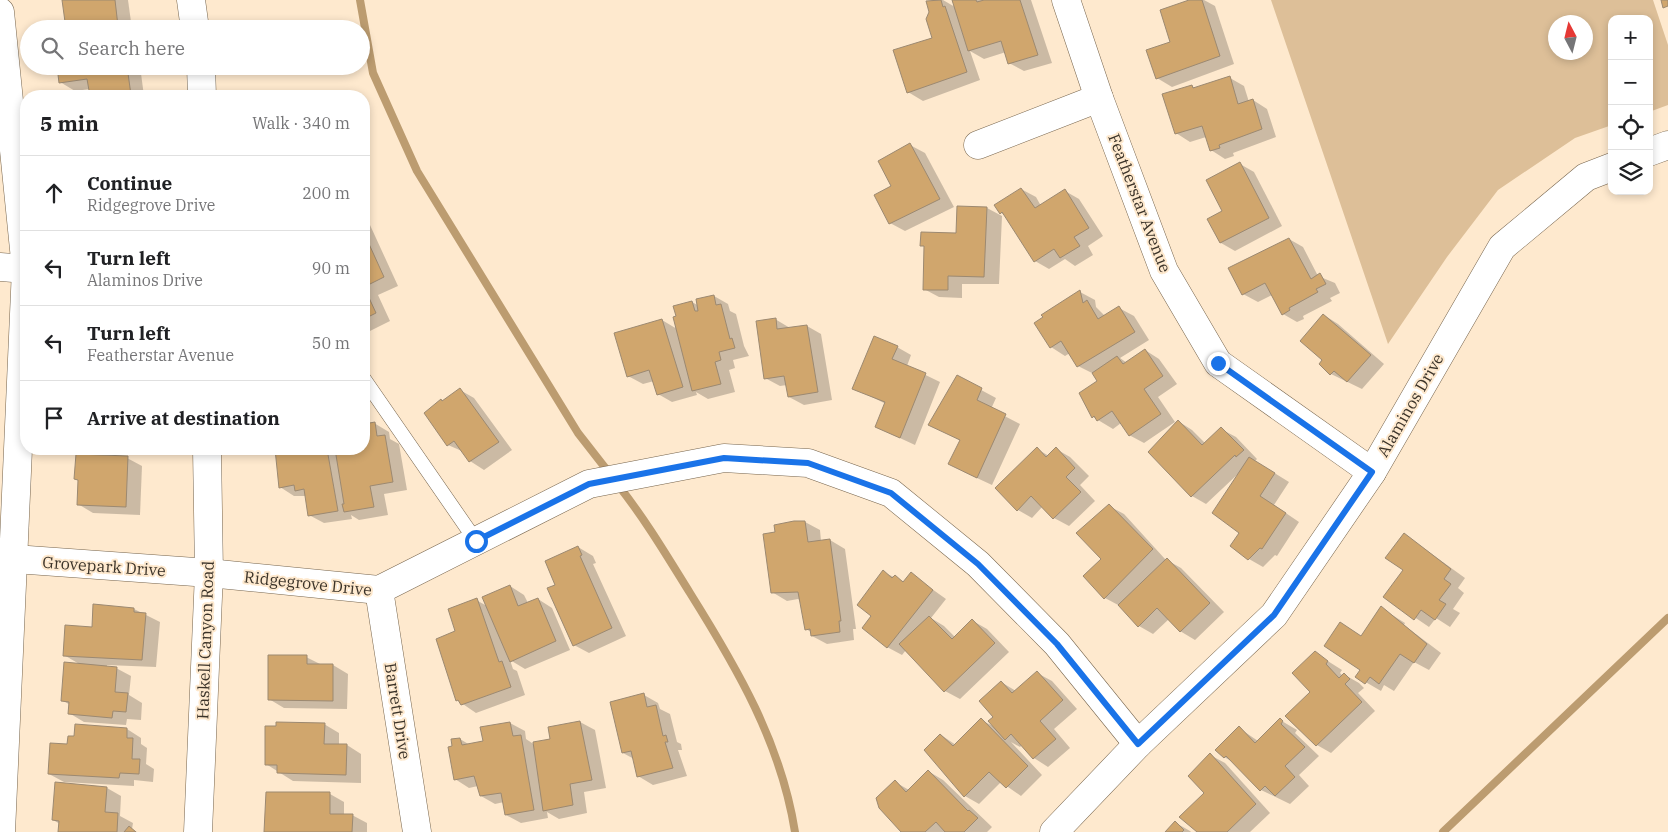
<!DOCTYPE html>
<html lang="en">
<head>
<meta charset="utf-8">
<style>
	body { margin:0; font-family:"IBM Plex Serif",serif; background:#f6f6f6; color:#202124 }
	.controls { position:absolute; right:15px; top:15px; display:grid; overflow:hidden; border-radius:10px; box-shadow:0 2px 8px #0003 }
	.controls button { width:45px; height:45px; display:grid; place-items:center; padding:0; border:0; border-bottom:1px solid #e0e0e0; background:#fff; color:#202124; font:25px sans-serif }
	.compass { position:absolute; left:1548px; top:15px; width:45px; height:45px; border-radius:50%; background:#fff; box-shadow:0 2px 8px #0003; rotate:353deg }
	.stop { position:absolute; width:15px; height:15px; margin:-11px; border:4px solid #1a73e8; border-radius:50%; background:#fff }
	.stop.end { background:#1a73e8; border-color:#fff; box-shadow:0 1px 5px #0008 }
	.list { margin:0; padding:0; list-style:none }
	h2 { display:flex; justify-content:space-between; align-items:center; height:65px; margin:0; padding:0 20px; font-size:21px }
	h2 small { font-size:16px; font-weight:400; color:#757577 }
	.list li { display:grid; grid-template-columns:32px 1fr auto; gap:15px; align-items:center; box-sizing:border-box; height:75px; padding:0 20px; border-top:1px solid #e0e0e0 }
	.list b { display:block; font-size:19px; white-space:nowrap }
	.list p { margin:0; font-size:16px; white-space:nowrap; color:#757577 }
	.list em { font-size:16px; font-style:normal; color:#757577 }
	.icon { flex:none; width:28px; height:28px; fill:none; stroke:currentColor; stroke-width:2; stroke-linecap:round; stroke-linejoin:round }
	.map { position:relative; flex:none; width:1668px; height:832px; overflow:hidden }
	.search { position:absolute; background:#fff; box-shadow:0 2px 8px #0003; left:20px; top:20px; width:350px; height:55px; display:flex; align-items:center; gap:12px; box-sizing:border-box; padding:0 18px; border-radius:28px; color:#757577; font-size:19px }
	.panel { position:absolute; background:#fff; box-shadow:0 2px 8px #0003; left:20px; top:90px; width:350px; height:365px; border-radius:20px }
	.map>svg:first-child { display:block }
	.green { fill:#ddbf98; fill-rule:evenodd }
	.shadow { fill:#0003 }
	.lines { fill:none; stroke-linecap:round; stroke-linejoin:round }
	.stream { stroke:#bc9c70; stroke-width:8 }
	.building { fill:#d0a66d; stroke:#9c8971 }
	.lane-casing { stroke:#77654d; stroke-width:15 }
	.street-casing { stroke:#77654d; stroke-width:29 }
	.secondary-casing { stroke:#77654d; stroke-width:29 }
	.lane { stroke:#fff; stroke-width:14 }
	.street { stroke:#fff; stroke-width:28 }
	.secondary { stroke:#fff; stroke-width:28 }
	.route { stroke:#1a73e8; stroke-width:6 }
	.labels { text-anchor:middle; stroke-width:4; stroke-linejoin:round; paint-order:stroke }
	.street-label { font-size:16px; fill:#3b3329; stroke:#fee9ce }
</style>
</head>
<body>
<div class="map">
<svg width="1668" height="832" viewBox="0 0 1668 832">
	<rect width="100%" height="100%" fill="#fee9ce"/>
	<path class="green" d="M1271,0H1653L1668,45V105L1649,112V19H1612V125L1575,138L1498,190L1447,257L1388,344ZM1556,22H1586V52H1556Z"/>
	<g class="shadow">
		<path d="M70,0H128L132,29H68Z"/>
		<path d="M933,0H943L955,7L953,0H1031L1052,63L1024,71L1009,63L1006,52L984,59L970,51L980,80L923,101L908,92L933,38L928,2Z"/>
		<path d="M1193,0H1204L1215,6L1234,64L1172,87L1157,78Z"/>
		<path d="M58,66H140L144,96H91L90,89L75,91L60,82Z"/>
		<path d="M1230,78L1244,86L1249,102L1253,100L1267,109L1276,137L1233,153L1234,156L1225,159L1211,150L1206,137L1190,142L1176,133L1192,86L1196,89Z"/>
		<path d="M910,145L925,153L954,207L905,231L890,223L893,186Z"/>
		<path d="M1240,164L1254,172L1282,226L1235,251L1221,243L1223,211Z"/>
		<path d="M1021,189L1036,197L1041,206L1065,191L1079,199L1103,236L1088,246L1093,255L1075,266L1065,259L1049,269L1035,261L1005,215L1001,213Z"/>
		<path d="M958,207L987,208L1002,216L999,284H962V298L939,297L924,289L925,247L922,245L957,235Z"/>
		<path d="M364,221L370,225L398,286L378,295L390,321L366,333Z"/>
		<path d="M1289,239L1303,247L1318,276L1335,283L1340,293L1330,298L1332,301L1303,316L1304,319L1297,322L1283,314L1272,295L1258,302L1243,294Z"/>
		<path d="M1080,292L1095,300L1096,307L1105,316L1119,308L1134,316L1149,340L1120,358L1127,363L1145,350L1159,359L1177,384L1158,397L1175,422L1144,443L1129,435L1121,423L1113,429L1093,417L1081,393L1098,381L1094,374L1078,366L1070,353L1065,356L1051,347Z"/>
		<path d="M714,296L728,304L730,311L736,314L744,346L749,356L733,360L735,368L729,370L735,392L708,399L696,392L697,395L672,402L658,394L654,381L643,384L628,376L662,320L677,329L692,302L699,306Z"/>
		<path d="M1324,315L1338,324L1384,364L1362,389L1331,374L1324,360Z"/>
		<path d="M775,319L790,328L807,326L821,334L832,400L804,405L789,397L787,385L780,386L765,378Z"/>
		<path d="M897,347L911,355L907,366L940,382L915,445L876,427L886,404L854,388Z"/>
		<path d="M957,377L996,398L991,409L1020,424L992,485L964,472L961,441L930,424Z"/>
		<path d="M460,390L474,398L512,450L484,470L470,461L464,452L448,445L441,400L443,401Z"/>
		<path d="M1178,421L1192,430L1206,444L1221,429L1236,437L1257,459L1255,461L1289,482L1274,505L1299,522L1277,556L1275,555L1263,567L1249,559L1241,533L1239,473L1206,504L1192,496Z"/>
		<path d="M374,423L389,432L390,439L399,444L407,490L384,494L388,515L359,520L351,515L352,519L324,523L309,515L306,496H294L280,487L276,449H364V425Z"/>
		<path d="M1037,449L1049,456L1056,449L1070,457L1089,476L1080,485L1095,501L1069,526L1054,518L1043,506L1032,518L1018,510Z"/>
		<path d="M127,458L142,466L140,515L93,513L78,504Z"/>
		<path d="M1109,506L1124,514L1165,559L1181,568L1224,612L1195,640L1180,631L1169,619L1153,634L1139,626L1120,606L1105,598L1084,576L1102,559Z"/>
		<path d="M805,522L820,530L821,541L830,540L845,549L856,629H853L854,640L827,644L812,636L811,632L806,629L801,601L798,599L787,601L772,592L776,526Z"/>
		<path d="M1404,534L1465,578L1458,588L1464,593L1453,609L1460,613L1450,627L1436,618L1429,627L1385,597L1404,570Z"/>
		<path d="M578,547L593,556L596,563L593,564L626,636L589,653L574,645L557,585Z"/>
		<path d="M883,572L905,582L911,574L946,599L931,618L944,626L955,637L973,621L987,629L1009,652L960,699L945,691L906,650L902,655L887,647L873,616Z"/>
		<path d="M510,586L524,595L528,603L538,599L552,608L570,650L525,669L510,660L513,669L517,671L525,695L476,713L457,700V632L476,600L487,606Z"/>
		<path d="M1381,608L1405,623L1404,625L1441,653L1429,670L1414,662L1394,691L1384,685L1381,691L1357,677L1361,670L1341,624L1362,637Z"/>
		<path d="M134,609L160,622L156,667L107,665V667L116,668L131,676L129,695L142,703L141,720L127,719L126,725L84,722L69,713L70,705L62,700L81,665L64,655L93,628Z"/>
		<path d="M1315,653L1342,670L1340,673L1343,676L1345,675L1359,683L1364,688L1358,693L1375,711L1331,753L1317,745Z"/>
		<path d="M306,657L322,665H333L348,674L347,709L284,708L269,699Z"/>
		<path d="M1037,673L1052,681L1077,709L1054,729L1070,748L1048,767L1034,758L1022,745L1020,747L1011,742L1042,775L1021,796L1001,782L979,804L965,796L941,735L956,745L981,720L995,727L1001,682L1016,691Z"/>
		<path d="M644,695L658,703L660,709L670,714L677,742L681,744L682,750H678L687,776L653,785L638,776L634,759L623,753Z"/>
		<path d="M1280,720L1297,730L1295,733L1319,756L1299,775L1309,786L1290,804L1261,790L1233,762L1224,757L1239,728L1258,741Z"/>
		<path d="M580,722L595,730L606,788L584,792L587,813L559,819L547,812L548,818L521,823L506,815L504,802L495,804L481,796L478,786L469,788L455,779L454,747L460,739L470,745L484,742L510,723L525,731L526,739L535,745L552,740Z"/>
		<path d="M324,724L339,733V745H347L361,754V783L293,781L266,764Z"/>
		<path d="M127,729L141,738V744L147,748L146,764L154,769L153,782L134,780V786L64,782L49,774L75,737Z"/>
		<path d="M1210,755L1225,763L1270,813L1250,832H1199Z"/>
		<path d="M928,771L943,780L992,827L987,832H903L895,782L909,790Z"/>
		<path d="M107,788L121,796L120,816L133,823L132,829L137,832H60V824L53,820Z"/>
		<path d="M330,794L344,802V815H352L367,823V832H265Z"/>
		<path d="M1176,823L1190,831L1191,832H1166Z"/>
	</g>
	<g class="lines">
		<g class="stream">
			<path d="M360,0L373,73L417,171L578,433L610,474"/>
			<path d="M618,485C645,519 667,556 690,593C737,668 781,743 795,832"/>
			<path d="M1443,832L1668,618"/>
		</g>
	</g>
	<g class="building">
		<path d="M62,0H115L118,26L66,29Z"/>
		<path d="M941,0L943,7L945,6L967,72L907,93L893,50L932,38L926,19L929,12L926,1Z"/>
		<path d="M952,0H976L977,2L984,0H1020L1038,55L1008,64L1001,41L968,51Z"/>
		<path d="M1189,0H1202L1220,56L1156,79L1146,50L1170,42L1160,10Z"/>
		<path d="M1661,0H1668V6L1663,8Z"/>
		<path d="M57,66H127L131,95L90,96L87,79L59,83Z"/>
		<path d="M1230,76L1238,104L1253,99L1262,129L1219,145L1220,148L1210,151L1202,126L1175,134L1162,94L1192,85L1193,88Z"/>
		<path d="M910,143L940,199L889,224L874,195L891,186L878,161Z"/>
		<path d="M1240,162L1269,218L1220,243L1207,219L1222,211L1206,180Z"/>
		<path d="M1021,188L1035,208L1065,189L1089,228L1074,237L1080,246L1060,258L1054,249L1034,262L1002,212L1000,214L994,205Z"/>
		<path d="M957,206L987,207L984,277L948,276V290H923L924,246H920L921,232L956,233Z"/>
		<path d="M364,233L384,277L364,287L376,313L364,319Z"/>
		<path d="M1289,238L1311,279L1320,273L1326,284L1316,289L1318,292L1289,308L1290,310L1282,315L1265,283L1242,295L1228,268Z"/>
		<path d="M1080,290L1083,303L1087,300L1098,319L1119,306L1135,332L1077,367L1061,341L1050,348L1034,323L1043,317L1041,315Z"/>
		<path d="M714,295L716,305L721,304L730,339L732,338L735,348L719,352L721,360L715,362L721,384L692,391L673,317L676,316L673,306L692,301L695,311H698L696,299Z"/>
		<path d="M1323,314L1371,355L1347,382L1334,371L1330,375L1319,364L1322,360L1300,341Z"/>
		<path d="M776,318L777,329L807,325L818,392L788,397L784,376L764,379L756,321Z"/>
		<path d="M662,319L683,387L657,395L649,370L627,377L614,333Z"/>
		<path d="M874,336L898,346L892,359L926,373L900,438L875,427L885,402L852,389Z"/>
		<path d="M1145,349L1163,376L1144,389L1161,414L1129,436L1112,411L1097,421L1094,416L1092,418L1079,393L1097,381L1092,373L1117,356L1123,364Z"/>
		<path d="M957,375L982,388L977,400L1006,414L977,478L948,464L960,440L928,425Z"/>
		<path d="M460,388L499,442L469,462L454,441L447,446L424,413L441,399L442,401Z"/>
		<path d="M1178,420L1202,445L1221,427L1244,450L1236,457L1235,455L1191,497L1148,452Z"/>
		<path d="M375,422L377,436L385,435L393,482L370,486L374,507L344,512L342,504H344L335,449H364V424Z"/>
		<path d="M1037,447L1046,457L1056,447L1075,468L1066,477L1081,492L1053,519L1031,496L1017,511L995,488Z"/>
		<path d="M275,449H327L338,511L308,516L304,489L295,491L294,485L279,488Z"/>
		<path d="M76,454L128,456L126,507L77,505L78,480L74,479Z"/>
		<path d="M1249,457L1275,473L1260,496L1286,513L1262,549L1260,548L1248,560L1230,546L1239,533L1212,513Z"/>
		<path d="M1109,504L1153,549L1104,599L1083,576L1101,559L1076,533Z"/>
		<path d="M794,521H805L808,542L830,539L841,621H839L840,632L811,636L810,629L805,630L798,592L771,593L763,534L775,532L774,525Z"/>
		<path d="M1404,533L1451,569L1444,579L1451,584L1439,600L1446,604L1435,620L1421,610L1414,620L1383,597L1403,570L1385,558Z"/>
		<path d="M578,546L582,555L580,556L612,628L573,646L547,588L555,585L545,561Z"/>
		<path d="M1167,558L1210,603L1180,632L1157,608L1138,627L1118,605Z"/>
		<path d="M883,570L892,578L895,575L903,582L911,572L933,590L887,648L862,628L871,616L857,605Z"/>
		<path d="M510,585L518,606L538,598L556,641L510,662L482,597Z"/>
		<path d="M477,598L499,662L502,661L511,687L461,705L458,700L456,701L436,639L455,631L448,609Z"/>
		<path d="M93,604L134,608V612L146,613L142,660L63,656L65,625L92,627Z"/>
		<path d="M1381,606L1427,644L1414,663L1400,654L1379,684L1370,677L1365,684L1355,677L1360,670L1324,646L1340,622L1361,636Z"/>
		<path d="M929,616L952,639L972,619L995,643L944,692L899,644Z"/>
		<path d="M1315,651L1328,661L1326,664L1339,678L1344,673L1350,679L1345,684L1362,702L1316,746L1285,716L1310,692L1292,673Z"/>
		<path d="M268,655H307V664H333V701L268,700Z"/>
		<path d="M64,662L117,667L115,692L128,693L126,712L113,711L112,718L68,714L69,702L61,701Z"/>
		<path d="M1037,671L1063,700L1040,721L1056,739L1033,759L1011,734L1005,740L988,721L993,717L979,701L1001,681L1012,693Z"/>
		<path d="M644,693L647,707L656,705L663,736L666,735L668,742H665L673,768L637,777L631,751L622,753L610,702Z"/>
		<path d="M981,718L1028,766L1006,788L989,772L964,797L924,750L940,734L953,746Z"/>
		<path d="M1280,718L1283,721L1281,724L1305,747L1285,766L1295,777L1275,796L1265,786L1260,791L1226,756L1224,758L1215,750L1239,726L1255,743Z"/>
		<path d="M580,721L592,780L570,784L573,805L543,811L533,742L550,739L548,727Z"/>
		<path d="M276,722L325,723L324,744H347L346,775L277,773V765H265V726H276Z"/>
		<path d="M510,722L513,736L521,735L534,810L505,815L501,793L480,796L474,776L454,780L448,747L452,746L451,739L460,738L462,745L483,741L480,727Z"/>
		<path d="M75,724L127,728V738H133L132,759H140L139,774L120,773L119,778L48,774L50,743L67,744L68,736H74Z"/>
		<path d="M1210,753L1256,804L1227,832H1197L1179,817L1204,793L1188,776Z"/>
		<path d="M928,770L968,811L969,810L978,818L964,832H945L936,822L925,832H901L879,808L876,798L895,780L906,792Z"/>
		<path d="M55,782L107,787L105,812L118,813L117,832H58L59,821L52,820Z"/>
		<path d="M266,792H330V814H353L352,832H264Z"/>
		<path d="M1175,821L1184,830L1182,832H1165Z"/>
		<path d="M129,826L136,832H124Z"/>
	</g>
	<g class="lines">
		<g class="lane-casing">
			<path id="lane" d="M364,379L476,541"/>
		</g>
		<g class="street-casing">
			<g id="street">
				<path d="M1066,0L1099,98L1164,271L1218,363L1372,472"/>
				<path d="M0,12L26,269L1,832"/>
				<path d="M978,145L1099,98"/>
				<path d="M1649,152L1668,145"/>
				<path d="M0,267L26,269"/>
				<path d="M209,573L379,590L589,484L724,458L808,463L891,493L978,564L1057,644L1138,744"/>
				<path d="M379,590L417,832"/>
				<path d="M1054,832L1138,744L1274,615L1372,472L1502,247L1586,177L1612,167"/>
			</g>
		</g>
		<g class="secondary-casing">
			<g id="secondary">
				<path d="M191,0L195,29"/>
				<path d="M201,66L202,96"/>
				<path d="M0,558L209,573"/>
				<path d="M198,832L209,573L207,449"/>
			</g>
		</g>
		<use href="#lane" class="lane"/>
		<use href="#street" class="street"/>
		<use href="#secondary" class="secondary"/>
	</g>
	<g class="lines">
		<path class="route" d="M476,541L589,484L724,458L808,463L891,493L978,564L1057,644L1138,744L1274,615L1372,472L1218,363"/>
	</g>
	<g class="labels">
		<g class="street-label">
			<text transform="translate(1140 203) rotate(69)" y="6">Featherstar Avenue</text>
			<text transform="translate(1410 405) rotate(-60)" y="6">Alaminos Drive</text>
			<text transform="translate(104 566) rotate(4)" y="6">Grovepark Drive</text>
			<text transform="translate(308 583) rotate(6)" y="6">Ridgegrove Drive</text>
			<text transform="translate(205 640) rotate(-88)" y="6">Haskell Canyon Road</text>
			<text transform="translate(398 711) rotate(81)" y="6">Barrett Drive</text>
		</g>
	</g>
</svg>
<div class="controls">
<button>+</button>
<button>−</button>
<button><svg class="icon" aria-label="locate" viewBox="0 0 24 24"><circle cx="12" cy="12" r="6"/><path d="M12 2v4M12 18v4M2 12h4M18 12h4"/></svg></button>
<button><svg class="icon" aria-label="layers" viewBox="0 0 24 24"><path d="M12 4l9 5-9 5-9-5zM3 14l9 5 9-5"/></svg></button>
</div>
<svg class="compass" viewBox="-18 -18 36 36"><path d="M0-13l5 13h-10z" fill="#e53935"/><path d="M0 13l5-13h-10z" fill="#757577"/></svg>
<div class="stop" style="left:476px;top:541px"></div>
<div class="stop end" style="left:1218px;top:363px"></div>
<div class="search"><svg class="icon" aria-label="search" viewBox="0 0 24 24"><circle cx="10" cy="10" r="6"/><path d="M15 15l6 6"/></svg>Search here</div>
<section class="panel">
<h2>5 min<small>Walk · 340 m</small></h2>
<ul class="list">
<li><svg class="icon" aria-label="ahead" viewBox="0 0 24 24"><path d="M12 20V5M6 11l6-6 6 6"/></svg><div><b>Continue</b><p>Ridgegrove Drive</p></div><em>200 m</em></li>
<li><svg class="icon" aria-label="left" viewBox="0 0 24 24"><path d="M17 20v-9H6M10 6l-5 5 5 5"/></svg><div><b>Turn left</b><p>Alaminos Drive</p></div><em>90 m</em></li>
<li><svg class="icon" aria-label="left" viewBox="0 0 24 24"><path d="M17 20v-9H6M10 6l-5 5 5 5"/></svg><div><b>Turn left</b><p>Featherstar Avenue</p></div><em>50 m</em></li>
<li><svg class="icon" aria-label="arrive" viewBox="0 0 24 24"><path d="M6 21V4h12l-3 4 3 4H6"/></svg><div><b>Arrive at destination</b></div></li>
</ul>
</section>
</div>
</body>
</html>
